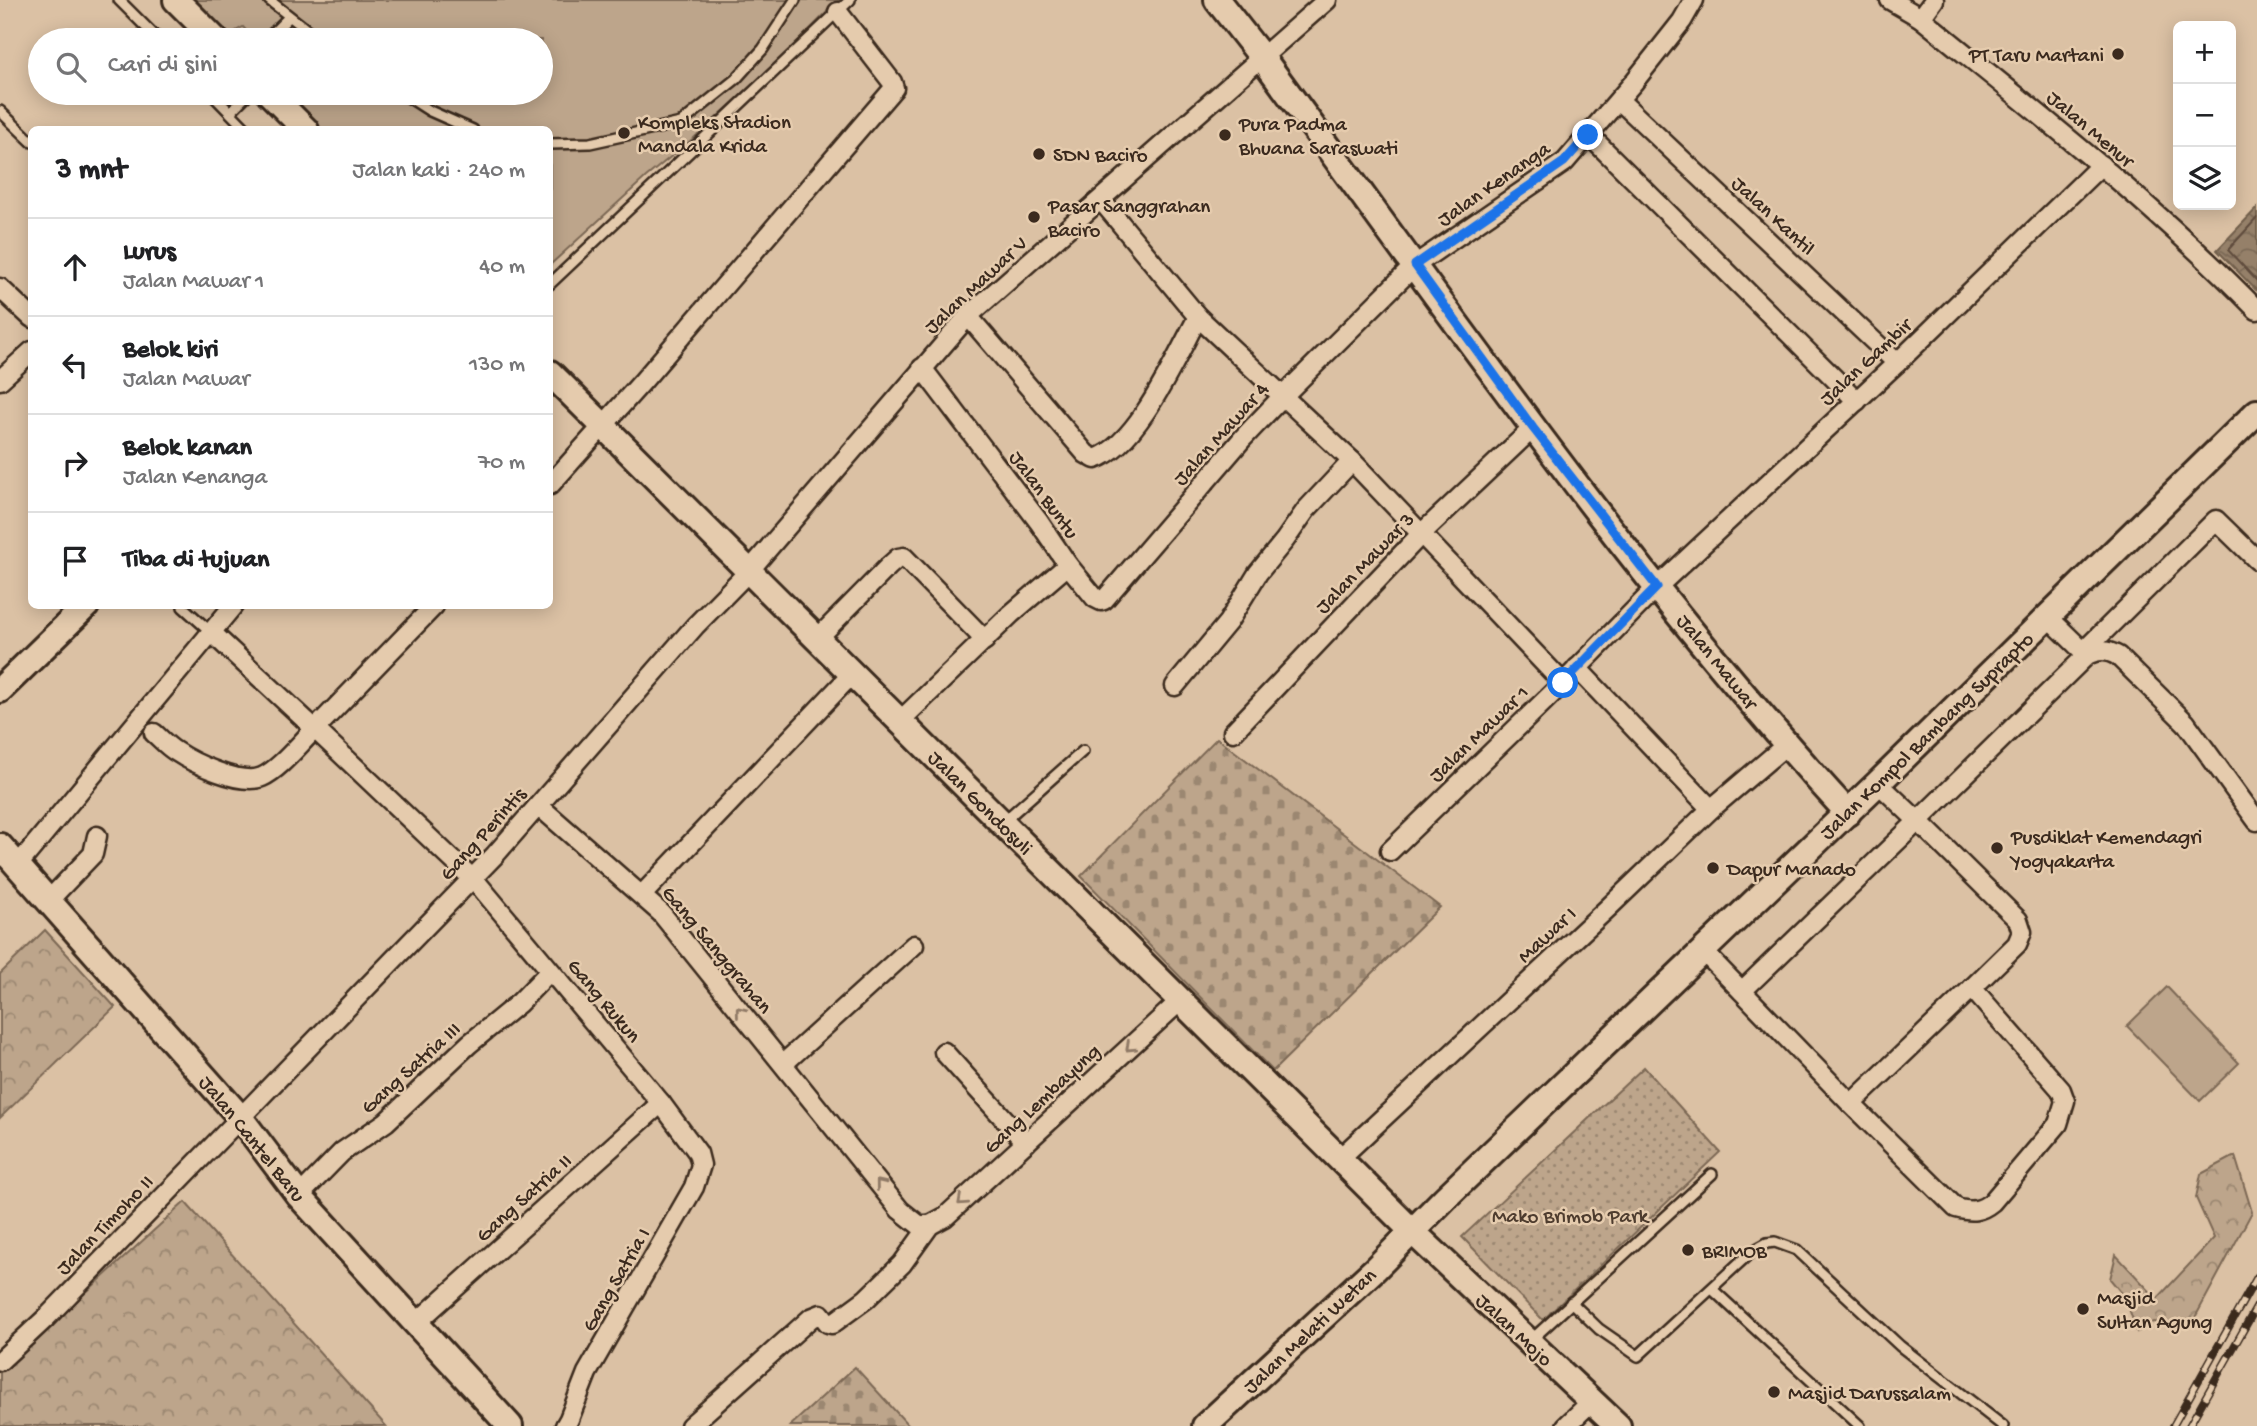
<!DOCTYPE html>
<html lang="id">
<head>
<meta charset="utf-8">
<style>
	body { margin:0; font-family:"Gochi Hand",sans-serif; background:#f2f2f2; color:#202124 }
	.controls { position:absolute; right:21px; top:21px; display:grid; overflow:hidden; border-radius:10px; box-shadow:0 4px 18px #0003 }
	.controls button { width:63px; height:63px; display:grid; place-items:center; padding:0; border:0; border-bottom:2px solid #e0e0e0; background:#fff; color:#202124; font:35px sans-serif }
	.stop { position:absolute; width:21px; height:21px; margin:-16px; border:5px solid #1a73e8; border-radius:50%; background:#fff }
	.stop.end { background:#1a73e8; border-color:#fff; box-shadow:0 2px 7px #0008 }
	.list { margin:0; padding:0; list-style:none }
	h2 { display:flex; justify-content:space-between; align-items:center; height:91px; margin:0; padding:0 28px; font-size:30px }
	h2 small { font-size:23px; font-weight:400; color:#757577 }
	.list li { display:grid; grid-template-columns:46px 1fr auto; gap:21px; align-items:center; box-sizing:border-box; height:98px; padding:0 28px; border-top:2px solid #e0e0e0 }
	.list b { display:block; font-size:26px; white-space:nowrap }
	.list p { margin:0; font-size:23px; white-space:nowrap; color:#757577 }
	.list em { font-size:23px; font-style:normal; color:#757577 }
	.icon { flex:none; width:38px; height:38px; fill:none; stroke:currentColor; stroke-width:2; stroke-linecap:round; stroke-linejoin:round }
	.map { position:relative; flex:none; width:2257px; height:1426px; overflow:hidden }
	.search { position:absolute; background:#fff; box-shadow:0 4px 18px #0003; left:28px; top:28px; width:525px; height:77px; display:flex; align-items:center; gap:18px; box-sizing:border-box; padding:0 24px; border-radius:38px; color:#757577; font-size:26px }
	.panel { position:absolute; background:#fff; box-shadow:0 4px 18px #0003; left:28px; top:126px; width:525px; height:483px; border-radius:10px }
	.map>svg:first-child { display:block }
	.grass { fill:#bda58b; stroke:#7c6854; stroke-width:2 }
	.forest { fill:url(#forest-crowns); stroke:#7c6854; stroke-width:2 }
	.cemetery { fill:url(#cemetery-stones); stroke:#7c6854; stroke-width:2 }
	.park { fill:url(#park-dots); stroke:#7c6854; stroke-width:2 }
	.water { fill:url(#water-waves); stroke:#715e4b; stroke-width:2 }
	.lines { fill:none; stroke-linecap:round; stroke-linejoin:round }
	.shore { stroke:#5f4c3c; stroke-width:2 }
	.lane-casing { stroke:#3b2a1e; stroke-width:14 }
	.street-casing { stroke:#3b2a1e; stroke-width:23 }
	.secondary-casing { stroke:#3b2a1e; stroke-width:30 }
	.lane { stroke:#e5cbad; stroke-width:9 }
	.street { stroke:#e5cbad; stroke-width:18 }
	.secondary { stroke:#e5cbad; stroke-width:24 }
	.rail-casing { stroke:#3b2a1e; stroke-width:8 }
	.rail { stroke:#e5cbad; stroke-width:5; stroke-dasharray:16; stroke-linecap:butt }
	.oneway { stroke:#907a66 }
	.route { stroke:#1a73e8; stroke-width:9 }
	.poi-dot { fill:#3b2a1e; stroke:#e5cbad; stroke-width:2.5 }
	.labels { text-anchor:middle; stroke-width:5; stroke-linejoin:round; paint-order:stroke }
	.poi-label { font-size:21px; fill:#3b2a1e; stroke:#e5cbad; text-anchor:start }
	.street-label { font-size:21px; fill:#3b2a1e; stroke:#e5cbad }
	.park-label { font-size:21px; fill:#4e3c2e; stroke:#e5cbad }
</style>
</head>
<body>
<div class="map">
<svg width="2257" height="1426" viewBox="0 0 2257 1426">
	<defs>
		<pattern id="forest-crowns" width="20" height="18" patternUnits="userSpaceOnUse" patternTransform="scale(1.75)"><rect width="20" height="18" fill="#bda58b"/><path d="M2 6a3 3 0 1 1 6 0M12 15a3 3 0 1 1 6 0" fill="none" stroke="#9b8771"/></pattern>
		<pattern id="cemetery-stones" width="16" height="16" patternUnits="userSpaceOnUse" patternTransform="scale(1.75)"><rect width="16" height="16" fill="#bda58b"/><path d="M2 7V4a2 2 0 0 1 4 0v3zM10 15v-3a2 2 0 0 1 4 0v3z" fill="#9b8771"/></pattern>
		<pattern id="park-dots" width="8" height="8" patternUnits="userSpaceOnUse" patternTransform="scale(1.75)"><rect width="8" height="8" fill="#bda58b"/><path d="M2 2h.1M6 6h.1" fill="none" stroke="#9b8771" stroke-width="1.8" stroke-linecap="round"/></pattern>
		<pattern id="water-waves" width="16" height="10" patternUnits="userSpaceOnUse" patternTransform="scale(1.75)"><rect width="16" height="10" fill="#958069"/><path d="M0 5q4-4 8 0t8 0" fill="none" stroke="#7b6956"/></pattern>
	</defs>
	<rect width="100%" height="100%" fill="#dbc1a4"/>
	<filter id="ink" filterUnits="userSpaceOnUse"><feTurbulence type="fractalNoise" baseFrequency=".0143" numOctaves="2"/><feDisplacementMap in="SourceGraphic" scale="14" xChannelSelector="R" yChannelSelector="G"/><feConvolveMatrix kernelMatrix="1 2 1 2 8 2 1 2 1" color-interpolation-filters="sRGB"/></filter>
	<g filter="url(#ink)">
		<g class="grass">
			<path d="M189,0H839L772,67L695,137L646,177L550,265V130L319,129L281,93H541V40H255L243,27L225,37Z"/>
			<path d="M2167,987L2239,1063L2200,1101L2127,1026Z"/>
		</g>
		<g class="forest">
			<path d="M45,930L115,1007L0,1118V974Z"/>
			<path d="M2235,1156L2252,1212L2191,1325L2153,1322L2137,1332L2125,1297L2110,1279L2116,1255L2157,1299L2214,1238L2196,1198L2201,1174Z"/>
			<path d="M185,1202L386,1426H0V1371Z"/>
		</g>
		<g class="cemetery">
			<path d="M1217,738L1440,907L1273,1071L1081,876Z"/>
			<path d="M855,1367L909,1426H790Z"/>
		</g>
		<path class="park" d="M1644,1067L1720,1152L1543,1320L1462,1237Z"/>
		<path class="water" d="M2257,208V291L2217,250Z"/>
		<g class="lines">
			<path class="shore" d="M2257,218L2228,250L2257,281"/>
			<g class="lane-casing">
				<g id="lane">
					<path d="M119,0L159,40"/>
					<path d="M269,0L320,40"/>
					<path d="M266,40L289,17"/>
					<path d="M211,93L247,130"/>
					<path d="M402,93L430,111L473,130"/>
					<path d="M0,111L32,142"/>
					<path d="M230,112L249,93"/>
					<path d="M550,144L590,143L681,123L736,79L763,49L795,0"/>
					<path d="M550,284L850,0"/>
					<path d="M183,607L211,632"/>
					<path d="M1003,822L1083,751"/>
					<path d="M1712,1289L1860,1426"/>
					<path d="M1571,1302L1599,1329L1638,1356L1751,1252L1767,1243L1775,1242L1797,1250L1900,1346L2003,1426"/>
					<path d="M1530,1341L1712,1174"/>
				</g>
			</g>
			<g class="street-casing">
				<g id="street">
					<path d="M1890,0L1921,18C2036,112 2153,203 2257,310"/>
					<path d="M1921,18L1934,0"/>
					<path d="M1619,100L1897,363"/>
					<path d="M1589,135L1857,401"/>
					<path d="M1101,200L1198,317L1352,461L1306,510L1285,540L1258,573L1228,622L1175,686"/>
					<path d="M0,288L32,318"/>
					<path d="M968,316L1086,454L1095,459C1138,445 1176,357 1198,317"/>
					<path d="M0,380L32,351"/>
					<path d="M1352,461L1563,683"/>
					<path d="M550,485L643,381L894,88L892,82L838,12"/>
					<path d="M1068,565L1095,598L1101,601L1104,600L1243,438L1283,396L1415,265L1565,162L1633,83L1682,21L1694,0"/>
					<path d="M434,606L315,729L478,884L661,1103L698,1153L701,1165L694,1187L587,1373L569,1419L565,1426"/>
					<path d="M2048,617L2087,655"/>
					<path d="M817,639L889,566L898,558L904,557L985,640"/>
					<path d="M2083,652L2216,520L2257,560"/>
					<path d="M1577,668L1711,809"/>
					<path d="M900,721L1011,614L1068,565L1039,522L922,368"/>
					<path d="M1233,732L1422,533L1533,428"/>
					<path d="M154,733C161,739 167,746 175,751C193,763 241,786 262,777C280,769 300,743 315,729L211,632"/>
					<path d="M539,806L661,913L900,1210L919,1225H930"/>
					<path d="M1390,851L1563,683L1657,587L1897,363L2101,165"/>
					<path d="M18,865L233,606"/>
					<path d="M642,895L852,674"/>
					<path d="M48,901L93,854L97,836"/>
					<path d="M1702,950L1851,1104L1956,1208C1971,1212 1980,1212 1992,1202L2058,1124L2065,1101L2061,1090L1972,988L2017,944L2022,932L2018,920L1918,821L2087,655C2098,650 2106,649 2118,656L2186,723L2257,821"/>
					<path d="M1742,991L1918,821L1878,783"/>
					<path d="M944,1052L1026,1143"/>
					<path d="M783,1064L914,945"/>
					<path d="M1851,1104L1972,988"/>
					<path d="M1339,1159L1609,907L1711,809L1786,745"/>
					<path d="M299,1196L342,1152L386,1122L469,1044L519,1003L550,971"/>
					<path d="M415,1324L661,1103"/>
					<path d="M0,1361L46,1318L495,855L695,626L749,571L968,316L1327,0"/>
					<path d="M690,1426L811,1318L821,1314L828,1323L832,1324L866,1299L902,1264L930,1225L945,1217L1180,1001"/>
					<path d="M1566,1426L1592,1401"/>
				</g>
			</g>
			<g class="secondary-casing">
				<g id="secondary">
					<path d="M176,0L216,40"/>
					<path d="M1217,0L1261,56C1450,313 1632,577 1848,813"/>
					<path d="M269,93L306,130"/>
					<path d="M550,373L1413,1232L1618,1426"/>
					<path d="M0,690L86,606"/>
					<path d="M0,846L239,1116L299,1196L510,1426"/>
					<path d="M1205,1426L1375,1269L1445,1198L1878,783L2257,412"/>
				</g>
			</g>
			<use href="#lane" class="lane"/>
			<use href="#street" class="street"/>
			<use href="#secondary" class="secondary"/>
			<g class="rail-casing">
				<g id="rail">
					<path d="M2173,1426L2257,1277"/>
					<path d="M2189,1426L2257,1306"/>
				</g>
			</g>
			<use href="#rail" class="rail"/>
		</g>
		<defs><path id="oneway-chevron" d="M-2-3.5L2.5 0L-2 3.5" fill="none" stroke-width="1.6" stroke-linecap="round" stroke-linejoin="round" transform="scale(1.75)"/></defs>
		<g class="oneway">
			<use href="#oneway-chevron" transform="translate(740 1011) rotate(-129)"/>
			<use href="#oneway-chevron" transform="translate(1130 1047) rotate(137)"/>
			<use href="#oneway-chevron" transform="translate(880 1184) rotate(-129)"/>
			<use href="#oneway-chevron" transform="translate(962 1201) rotate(138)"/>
		</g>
	</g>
	<g class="lines" filter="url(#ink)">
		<path class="route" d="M1563,683L1657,587L1533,428L1415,265L1564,162L1588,135"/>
	</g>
	<g class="poi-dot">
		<circle cx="2118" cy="54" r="7"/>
		<circle cx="624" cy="133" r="7"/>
		<circle cx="1225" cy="135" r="7"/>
		<circle cx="1039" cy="154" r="7"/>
		<circle cx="1034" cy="217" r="7"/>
		<circle cx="1997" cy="848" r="7"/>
		<circle cx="1713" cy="868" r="7"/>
		<circle cx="1688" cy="1250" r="7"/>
		<circle cx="2083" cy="1309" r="7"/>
		<circle cx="1774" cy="1392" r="7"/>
	</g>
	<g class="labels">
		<g class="poi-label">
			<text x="2104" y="61" text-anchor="end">PT Taru Martani</text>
			<text x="638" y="128">Kompleks Stadion<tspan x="638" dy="24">Mandala Krida</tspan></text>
			<text x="1239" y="130">Pura Padma<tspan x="1239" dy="24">Bhuana Saraswati</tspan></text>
			<text x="1053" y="161">SDN Baciro</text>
			<text x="1048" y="212">Pasar Sanggrahan<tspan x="1048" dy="24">Baciro</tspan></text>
			<text x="2011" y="843">Pusdiklat Kemendagri<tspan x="2011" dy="24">Yogyakarta</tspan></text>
			<text x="1727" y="875">Dapur Manado</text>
			<text x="1702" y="1257">BRIMOB</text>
			<text x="2097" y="1304">Masjid<tspan x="2097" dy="24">Sultan Agung</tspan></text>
			<text x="1788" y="1399">Masjid Darussalam</text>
		</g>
		<g class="street-label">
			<text transform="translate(2091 128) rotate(40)" y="7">Jalan Menur</text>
			<text transform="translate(1493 183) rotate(-35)" y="7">Jalan Kenanga</text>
			<text transform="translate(1774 215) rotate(43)" y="7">Jalan Kantil</text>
			<text transform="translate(975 284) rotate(-43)" y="7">Jalan Mawar V</text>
			<text transform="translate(1865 361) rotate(-43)" y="7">Jalan Gambir</text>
			<text transform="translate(1220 433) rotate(-48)" y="7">Jalan Mawar 4</text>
			<text transform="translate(1045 494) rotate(54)" y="7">Jalan Buntu</text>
			<text transform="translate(1364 562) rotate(-46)" y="7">Jalan Mawar 3</text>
			<text transform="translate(1718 661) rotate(51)" y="7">Jalan Mawar</text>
			<text transform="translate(1478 733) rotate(-44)" y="7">Jalan Mawar 1</text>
			<text transform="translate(1926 735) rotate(-44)" y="7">Jalan Kompol Bambang Suprapto</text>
			<text transform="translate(981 802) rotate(45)" y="7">Jalan Gondosuli</text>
			<text transform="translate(482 833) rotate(-48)" y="7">Gang Perintis</text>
			<text transform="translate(1546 934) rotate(-43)" y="7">Mawar I</text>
			<text transform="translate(718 949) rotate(50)" y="7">Gang Sanggrahan</text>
			<text transform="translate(605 1000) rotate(50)" y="7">Gang Rukun</text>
			<text transform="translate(410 1067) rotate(-42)" y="7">Gang Satria III</text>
			<text transform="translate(1041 1098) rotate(-43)" y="7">Gang Lembayung</text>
			<text transform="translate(253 1138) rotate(51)" y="7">Jalan Cantel Baru</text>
			<text transform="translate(523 1197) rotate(-42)" y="7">Gang Satria II</text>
			<text transform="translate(104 1224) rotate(-46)" y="7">Jalan Timoho II</text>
			<text transform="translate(615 1279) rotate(-60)" y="7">Gang Satria I</text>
			<text transform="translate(1515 1329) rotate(43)" y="7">Jalan Mojo</text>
			<text transform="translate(1309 1330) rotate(-43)" y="7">Jalan Melati Wetan</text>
		</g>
		<g class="park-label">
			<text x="1570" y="1222">Mako Brimob Park</text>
		</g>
	</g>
</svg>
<div class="controls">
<button>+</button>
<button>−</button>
<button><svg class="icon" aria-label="layers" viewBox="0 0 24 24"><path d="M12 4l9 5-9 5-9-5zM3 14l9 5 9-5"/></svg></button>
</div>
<div class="stop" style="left:1563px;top:683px"></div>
<div class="stop end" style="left:1588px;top:135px"></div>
<div class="search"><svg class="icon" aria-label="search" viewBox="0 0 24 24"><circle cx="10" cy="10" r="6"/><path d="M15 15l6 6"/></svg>Cari di sini</div>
<section class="panel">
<h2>3 mnt<small>Jalan kaki · 240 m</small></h2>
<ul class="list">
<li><svg class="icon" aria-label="ahead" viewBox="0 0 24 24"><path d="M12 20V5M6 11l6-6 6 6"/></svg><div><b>Lurus</b><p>Jalan Mawar 1</p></div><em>40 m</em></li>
<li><svg class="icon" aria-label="left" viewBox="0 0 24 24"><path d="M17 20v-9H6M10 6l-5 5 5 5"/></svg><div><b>Belok kiri</b><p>Jalan Mawar</p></div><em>130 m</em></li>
<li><svg class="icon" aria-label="right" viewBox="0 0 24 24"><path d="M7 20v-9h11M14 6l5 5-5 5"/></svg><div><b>Belok kanan</b><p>Jalan Kenanga</p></div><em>70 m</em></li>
<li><svg class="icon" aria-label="arrive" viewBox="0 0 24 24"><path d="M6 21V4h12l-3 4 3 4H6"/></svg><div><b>Tiba di tujuan</b></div></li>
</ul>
</section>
</div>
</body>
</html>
